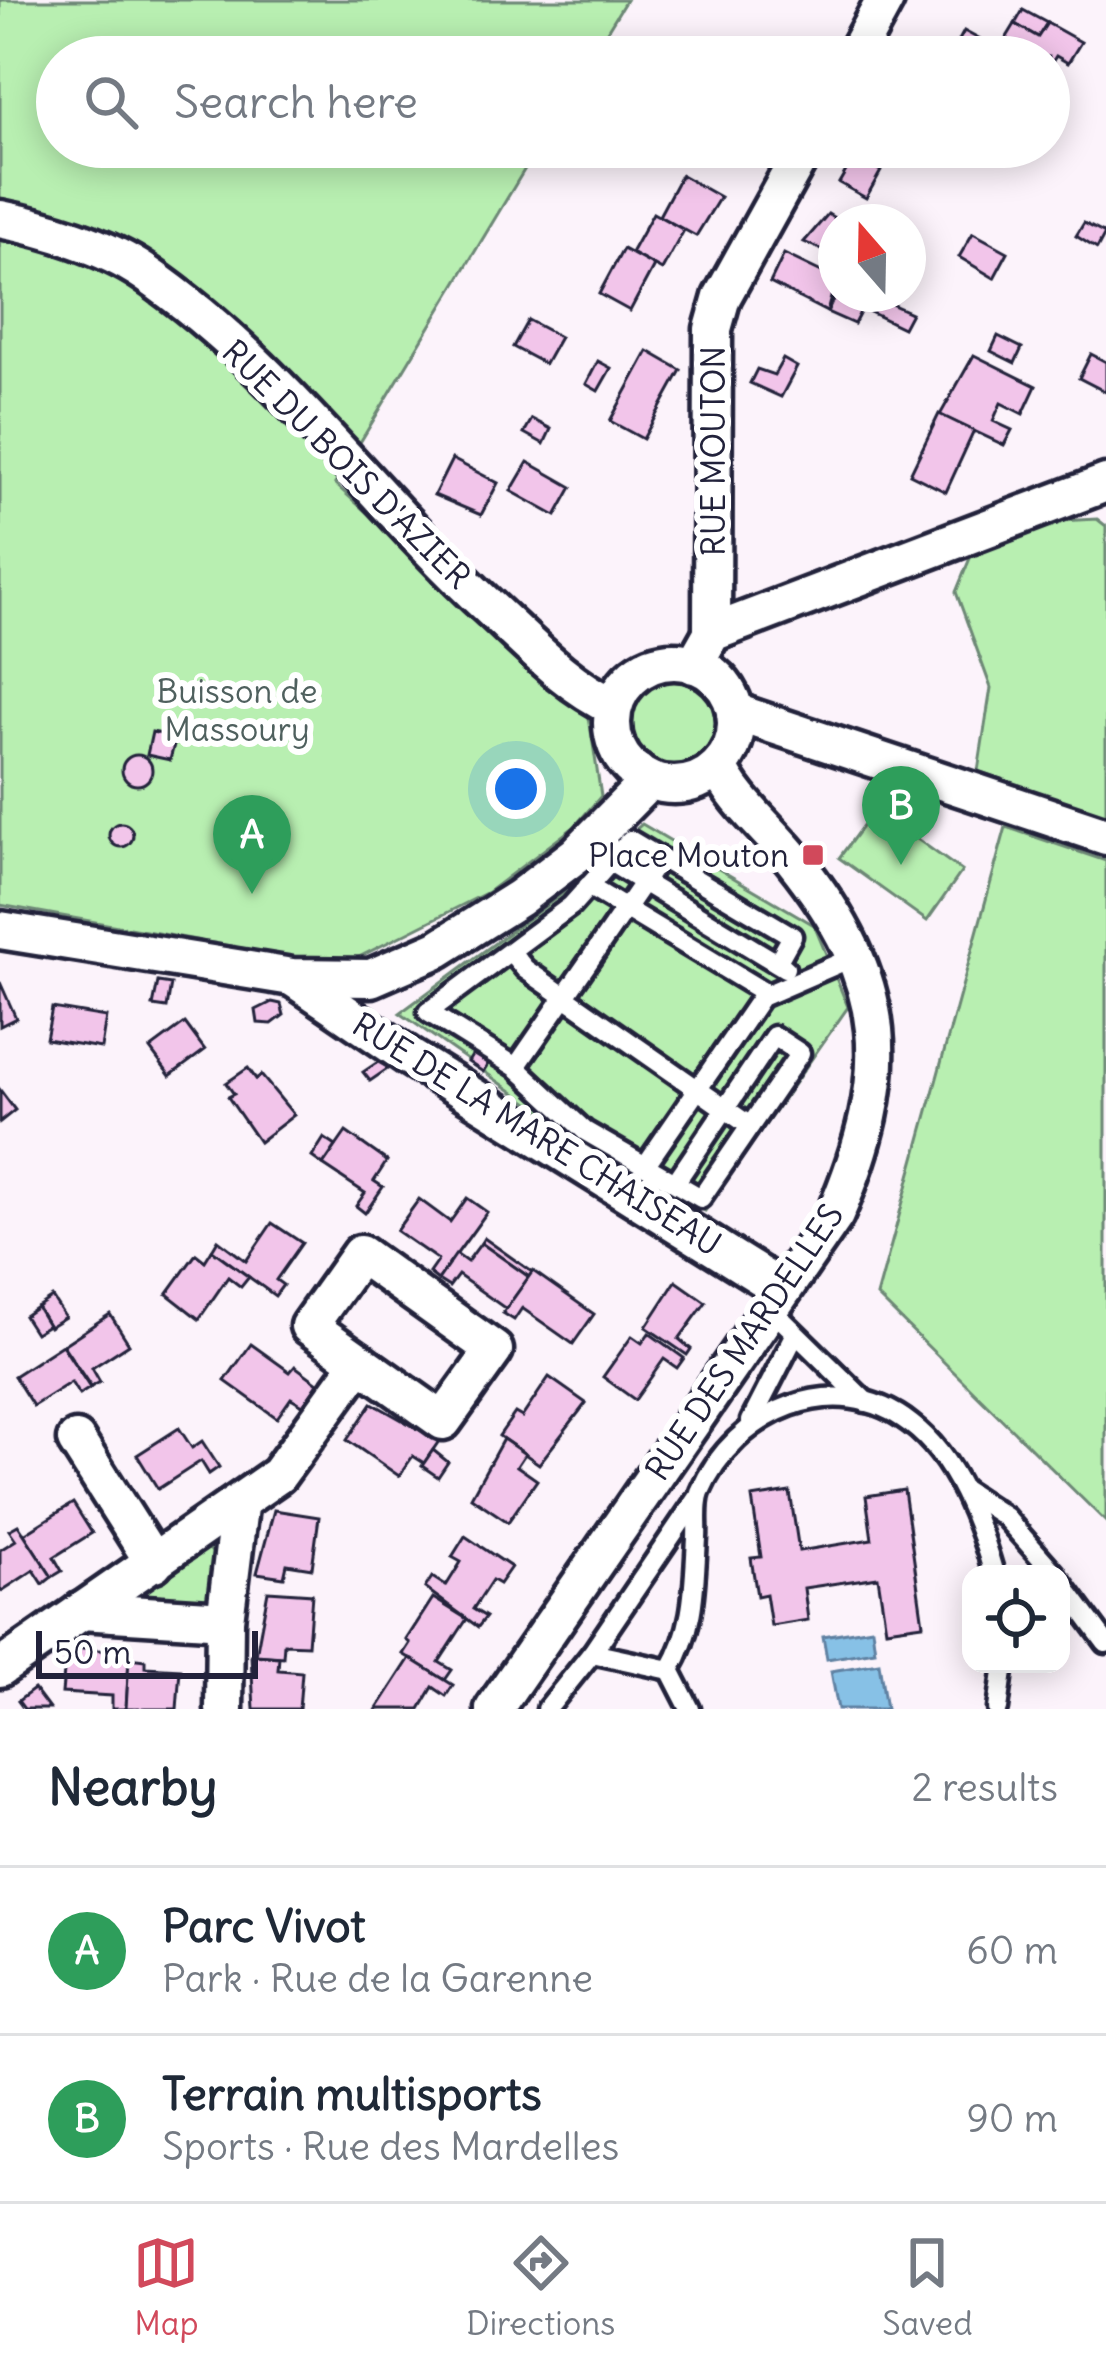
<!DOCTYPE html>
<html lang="en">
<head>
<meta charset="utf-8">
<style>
	body { margin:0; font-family:Delius,sans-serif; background:#f6f6f7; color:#1f2937 }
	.controls { position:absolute; right:36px; bottom:36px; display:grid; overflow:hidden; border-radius:24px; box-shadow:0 6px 30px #0003 }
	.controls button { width:108px; height:108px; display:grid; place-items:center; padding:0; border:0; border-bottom:3px solid #e0e1e3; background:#fff; color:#1f2937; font:60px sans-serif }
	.compass { position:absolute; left:818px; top:204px; width:108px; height:108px; border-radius:50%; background:#fff; box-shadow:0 6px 30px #0003; rotate:340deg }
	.scale { position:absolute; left:36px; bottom:30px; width:222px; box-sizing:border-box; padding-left:12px; border:6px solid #22223b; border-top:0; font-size:33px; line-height:42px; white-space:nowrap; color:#22223b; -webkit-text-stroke:9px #fff; paint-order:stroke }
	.you { position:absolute; left:516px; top:789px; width:42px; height:42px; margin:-30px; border:9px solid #fff; border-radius:50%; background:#1a73e8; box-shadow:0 0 0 18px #1a73e833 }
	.badge { display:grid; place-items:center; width:78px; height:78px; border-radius:50%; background:#d1495b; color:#fff; font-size:39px; font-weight:700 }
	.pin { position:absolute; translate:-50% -99px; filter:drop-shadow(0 3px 6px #0008) }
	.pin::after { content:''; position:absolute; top:63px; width:42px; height:36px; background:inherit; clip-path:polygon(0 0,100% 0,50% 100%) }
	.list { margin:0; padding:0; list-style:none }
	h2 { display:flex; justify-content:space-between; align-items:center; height:156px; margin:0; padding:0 48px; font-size:51px }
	h2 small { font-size:39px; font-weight:400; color:#747a83 }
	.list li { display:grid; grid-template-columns:78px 1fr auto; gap:36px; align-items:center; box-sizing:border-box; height:168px; padding:0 48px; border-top:3px solid #e0e1e3 }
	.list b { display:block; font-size:45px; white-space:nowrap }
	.list p { margin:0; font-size:39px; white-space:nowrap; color:#747a83 }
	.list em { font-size:39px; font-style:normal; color:#747a83 }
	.icon { flex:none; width:66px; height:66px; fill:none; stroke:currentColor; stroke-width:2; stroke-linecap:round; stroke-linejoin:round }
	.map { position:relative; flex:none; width:1106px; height:1709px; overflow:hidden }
	.search { position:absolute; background:#fff; box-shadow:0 6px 30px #0003; left:36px; right:36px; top:36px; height:132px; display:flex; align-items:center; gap:30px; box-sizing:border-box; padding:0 42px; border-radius:66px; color:#747a83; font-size:45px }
	.sheet { height:492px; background:#fff }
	nav { display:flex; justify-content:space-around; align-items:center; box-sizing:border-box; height:168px; border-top:3px solid #e0e1e3; background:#fff; font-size:33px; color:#747a83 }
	nav a { display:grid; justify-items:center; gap:6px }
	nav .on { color:#d1495b }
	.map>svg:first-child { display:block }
	.green { fill:#b8efb1; stroke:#6d8876; stroke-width:3 }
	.water { fill:#87c1e6; stroke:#5f81a2; stroke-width:3 }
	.building { fill:#f2c5ea; stroke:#22223b; stroke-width:3 }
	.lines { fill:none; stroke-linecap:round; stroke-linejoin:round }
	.lane-casing { stroke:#22223b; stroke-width:27 }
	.street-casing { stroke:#22223b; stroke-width:45 }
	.lane { stroke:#fff; stroke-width:18 }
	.street { stroke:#fff; stroke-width:36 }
	.poi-dot { fill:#d1495b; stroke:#fff; stroke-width:4.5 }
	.labels { text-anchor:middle; stroke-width:12; stroke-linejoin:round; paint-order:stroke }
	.street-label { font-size:33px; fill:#22223b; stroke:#fff }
	.park-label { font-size:33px; fill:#4f605e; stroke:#fff }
	.poi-label { font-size:33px; fill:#22223b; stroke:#fff; text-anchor:end }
</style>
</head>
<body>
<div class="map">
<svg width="1106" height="1709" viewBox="0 0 1106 1709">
	<rect width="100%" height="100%" fill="#fcf3fb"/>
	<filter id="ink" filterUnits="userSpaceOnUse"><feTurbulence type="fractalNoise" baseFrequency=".00833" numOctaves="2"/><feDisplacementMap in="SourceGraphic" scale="24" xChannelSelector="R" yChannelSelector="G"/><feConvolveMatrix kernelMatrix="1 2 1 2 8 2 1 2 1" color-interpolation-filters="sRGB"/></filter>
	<g filter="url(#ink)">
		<g class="green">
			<path d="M0,0H626L591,57H57V147H538L335,484L588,711L601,796L574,827L488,892L341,966L0,905Z"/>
			<path d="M1097,519L1106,526V817L978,771L991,688L956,592L973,551L1060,521Z"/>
			<circle cx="673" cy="723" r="47"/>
			<path d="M875,809L962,871L927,921L839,858Z"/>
			<path d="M642,824L814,925L848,1007L705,1211L549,1117L400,1013L560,895Z"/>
			<path d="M1006,827L1106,861V1522L877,1296Z"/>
			<path d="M206,1546L217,1557L213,1601L140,1606L130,1590Z"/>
		</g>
		<g class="water">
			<path d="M872,1628L875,1651L827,1659L823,1636Z"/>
			<path d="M879,1663L886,1709H838L831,1671Z"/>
		</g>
		<g class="building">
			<path d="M1023,10L1047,23L1038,37L1015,24Z"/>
			<path d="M1047,23L1081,42L1068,63L1056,56L1049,67V57H1017L1001,47L1015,24L1038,37Z"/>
			<path d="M964,31L999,50L995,57H950Z"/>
			<path d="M870,147H911L901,165Z"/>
			<path d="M854,157L881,171L866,198L839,183Z"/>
			<path d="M681,175L720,197L696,236L659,216Z"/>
			<path d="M653,213L684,230L662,270L631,253Z"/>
			<path d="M828,214L841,222H836V256L804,242Z"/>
			<path d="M1084,223L1105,234L1097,249L1076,236Z"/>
			<path d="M973,233L1008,252L994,278L959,257Z"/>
			<path d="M623,249L654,266L630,311L599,294Z"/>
			<path d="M784,254L836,279L827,312L770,283Z"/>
			<path d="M836,293L869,295L854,324L827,312Z"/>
			<path d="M873,296L911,313L903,328L866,310Z"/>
			<path d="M528,320L560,337L545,364L513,347Z"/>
			<path d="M998,336L1022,348L1015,363L991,351Z"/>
			<path d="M648,351L681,370L643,439L610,421Z"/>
			<path d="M1091,354L1106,362V392L1079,378Z"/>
			<path d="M974,355L1036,386L1023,414L1001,403L993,421L1012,430L1004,445L940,415Z"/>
			<path d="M783,359L797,367L781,397L750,383L757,369L774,375Z"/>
			<path d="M598,361L611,368L598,391L586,384Z"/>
			<path d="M939,414L974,431L946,492L910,474Z"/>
			<path d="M532,419L551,429L544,444L524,433Z"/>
			<path d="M452,459L498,483L481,515L434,495Z"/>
			<path d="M528,462L572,487L556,516L511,491Z"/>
			<path d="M152,732L176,737L170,760L147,755Z"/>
			<circle cx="137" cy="770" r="15"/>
			<circle cx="121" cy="835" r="12"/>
			<path d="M0,982L16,1018L0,1026Z"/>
			<path d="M158,982L171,984L167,1008L153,1006Z"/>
			<path d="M272,1002L281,1004L284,1015L272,1024L258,1023L256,1010Z"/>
			<path d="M52,1008L106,1017L101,1048L46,1039Z"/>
			<path d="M185,1023L205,1050L170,1076L150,1049Z"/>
			<path d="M476,1049L491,1059L483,1072L468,1062Z"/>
			<path d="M378,1062L389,1068L370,1081L363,1072Z"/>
			<path d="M248,1068L256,1079L261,1075L294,1115L259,1142L228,1097L234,1094L226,1083Z"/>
			<path d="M0,1090L15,1110L0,1122Z"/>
			<path d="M346,1132L387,1161L374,1181L383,1187L365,1213L356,1206L365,1193L323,1165Z"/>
			<path d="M324,1138L336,1146L323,1165L312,1157Z"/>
			<path d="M467,1198L487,1212L438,1280L429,1273L438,1260L396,1231L419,1199L450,1222Z"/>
			<path d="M272,1223L302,1243L276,1280L283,1285L275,1296L212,1250L218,1240L246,1261Z"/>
			<path d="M484,1238L532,1272L529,1277L481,1243Z"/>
			<path d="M481,1243L529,1277L506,1309L458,1275L449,1287L438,1280L456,1254L467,1262Z"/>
			<path d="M212,1250L249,1277L241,1287L228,1277L199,1319L167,1294L196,1254L205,1261Z"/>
			<path d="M533,1271L594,1314L573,1344L522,1308L514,1320L503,1313Z"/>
			<path d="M676,1281L706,1302L679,1339L691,1349L687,1355L646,1327Z"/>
			<path d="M52,1297L65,1317L49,1327L37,1307Z"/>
			<path d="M37,1307L48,1325L35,1333L24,1316Z"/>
			<path d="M110,1314L129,1344L92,1368L100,1382L91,1387L63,1345Z"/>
			<path d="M649,1333L684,1358L677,1368L664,1359L635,1400L603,1377L632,1336L642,1343Z"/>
			<path d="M251,1344L290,1372L295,1366L318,1383L303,1405L291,1398L277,1418L225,1381Z"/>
			<path d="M62,1345L90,1388L79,1395L71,1382L33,1406L14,1376Z"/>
			<path d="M549,1377L586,1403L539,1464L499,1436L515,1413L522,1417Z"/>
			<path d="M372,1403L439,1441L424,1463L413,1456L399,1476L347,1440Z"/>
			<path d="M179,1428L192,1448L202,1441L219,1467L209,1474L201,1461L158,1489L137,1455Z"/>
			<path d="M503,1439L525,1454L517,1466L537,1480L508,1522L471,1497Z"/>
			<path d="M433,1450L448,1462L438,1477L422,1466Z"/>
			<path d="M904,1490L923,1624L886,1629L878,1577L804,1588L808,1620L771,1626L766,1594L757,1596L751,1558L761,1557L752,1498L790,1492L799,1551L872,1539L866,1496Z"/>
			<path d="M73,1503L92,1533L54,1557L62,1571L52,1577L24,1534Z"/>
			<path d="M274,1510L319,1517L312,1568L287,1564L284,1577L257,1573Z"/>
			<path d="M18,1525L52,1577L43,1584L34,1570L0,1592V1550L16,1540L9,1530Z"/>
			<path d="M465,1536L511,1567L499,1584L492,1580L473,1609L486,1617L478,1627L425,1588L432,1577L446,1586L461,1562L452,1557Z"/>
			<path d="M268,1591L312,1594L308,1645L284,1644L283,1657L256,1655Z"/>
			<path d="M433,1598L467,1619L439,1662L452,1670L445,1680L403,1654L410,1643L406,1640Z"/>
			<path d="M113,1643L130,1645L126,1709H112V1696L62,1693L66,1648L112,1651Z"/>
			<path d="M251,1655L279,1657L278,1670L302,1672L299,1709H254Z"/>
			<path d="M129,1658L145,1660V1667L180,1669L177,1709H126Z"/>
			<path d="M410,1658L453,1685L446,1696L433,1687L420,1709H377Z"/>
			<path d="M34,1689L49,1709H24L18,1701Z"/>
		</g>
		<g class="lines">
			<g class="lane-casing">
				<g id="lane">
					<path d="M610,862L785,968"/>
					<path d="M588,886L767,994"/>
					<path d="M511,952L525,969L750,1126"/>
					<path d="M516,1067L660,858"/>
					<path d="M645,1166L761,997L856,956"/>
					<path d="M675,1183L774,1036L800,1053L701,1198L585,1131L516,1067L428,1012L571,906L630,840L792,936L777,963"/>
					<path d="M770,1308L866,1402"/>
					<path d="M751,1421L795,1335"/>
					<path d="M964,1490L1005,1517L1055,1574"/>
					<path d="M1061,1582L1106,1643"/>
					<path d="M592,1653L697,1498"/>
					<path d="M547,1709L592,1653L670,1670"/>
					<path d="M690,1709L670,1670C695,1627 694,1587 697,1538C698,1524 695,1505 700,1492C734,1412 836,1365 911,1424C956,1458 979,1522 994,1574"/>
					<path d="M998,1709L1004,1664"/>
				</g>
			</g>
			<g class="street-casing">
				<g id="street">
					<path d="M854,57L885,0"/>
					<path d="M0,219C46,228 106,246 145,273C278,364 374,502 492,610C529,644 567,685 613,706"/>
					<path d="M712,633L713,329L722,297L805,147"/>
					<circle cx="674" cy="723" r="62"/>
					<path d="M694,665L712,633L1106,483"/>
					<path d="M735,712L1106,836"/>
					<path d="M0,930L292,977L371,978L438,949L519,898L577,854L640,790L637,772"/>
					<path d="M295,979L411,1058L783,1290"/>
					<path d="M360,1254L494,1350L443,1421L309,1326Z"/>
					<path d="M76,1440L154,1563"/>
					<path d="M81,1611L225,1620"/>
					<path d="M0,1668L278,1475L360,1362"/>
					<path d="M224,1709L225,1620L239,1507"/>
					<path d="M494,1709L835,1215C896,1072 892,982 793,859C771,831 731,798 719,766"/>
				</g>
			</g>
			<use href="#lane" class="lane"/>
			<use href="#street" class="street"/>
		</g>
	</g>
	<rect class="poi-dot" x="801" y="843" width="24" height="24" rx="6"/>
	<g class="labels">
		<g class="street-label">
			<text transform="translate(713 451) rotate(-90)" y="12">RUE MOUTON</text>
			<text transform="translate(347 464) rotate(45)" y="12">RUE DU BOIS D'AZIER</text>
			<text transform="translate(537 1134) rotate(32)" y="12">RUE DE LA MARE CHAISEAU</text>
			<text transform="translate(744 1342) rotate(-56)" y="12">RUE DES MARDELLES</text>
		</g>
		<g class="park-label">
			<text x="237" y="703">Buisson de<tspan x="237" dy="38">Massoury</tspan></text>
		</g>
		<g class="poi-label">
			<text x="789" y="867">Place Mouton</text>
		</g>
	</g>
</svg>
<div class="controls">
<button><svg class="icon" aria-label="locate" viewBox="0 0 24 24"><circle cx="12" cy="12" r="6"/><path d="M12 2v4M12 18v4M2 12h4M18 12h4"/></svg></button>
</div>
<svg class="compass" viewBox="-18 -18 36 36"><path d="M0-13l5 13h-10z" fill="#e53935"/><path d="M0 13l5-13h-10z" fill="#747a83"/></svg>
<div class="scale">50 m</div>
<div class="you"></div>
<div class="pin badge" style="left:252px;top:894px;background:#2e9e5b">A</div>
<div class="pin badge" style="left:901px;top:865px;background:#2e9e5b">B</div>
<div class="search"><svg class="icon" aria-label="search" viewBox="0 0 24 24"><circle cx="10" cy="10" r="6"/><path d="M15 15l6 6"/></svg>Search here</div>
</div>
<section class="sheet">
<h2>Nearby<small>2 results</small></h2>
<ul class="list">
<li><span class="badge" style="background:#2e9e5b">A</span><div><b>Parc Vivot</b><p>Park · Rue de la Garenne</p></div><em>60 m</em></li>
<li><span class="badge" style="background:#2e9e5b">B</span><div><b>Terrain multisports</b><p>Sports · Rue des Mardelles</p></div><em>90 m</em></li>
</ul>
</section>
<nav>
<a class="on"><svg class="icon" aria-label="map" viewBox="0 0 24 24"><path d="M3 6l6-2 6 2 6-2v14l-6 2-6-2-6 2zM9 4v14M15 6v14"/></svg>Map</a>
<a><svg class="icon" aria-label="directions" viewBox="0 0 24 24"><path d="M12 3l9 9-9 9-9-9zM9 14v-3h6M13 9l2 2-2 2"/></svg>Directions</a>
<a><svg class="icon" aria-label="saved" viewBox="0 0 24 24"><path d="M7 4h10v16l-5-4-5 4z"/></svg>Saved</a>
</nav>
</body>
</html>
